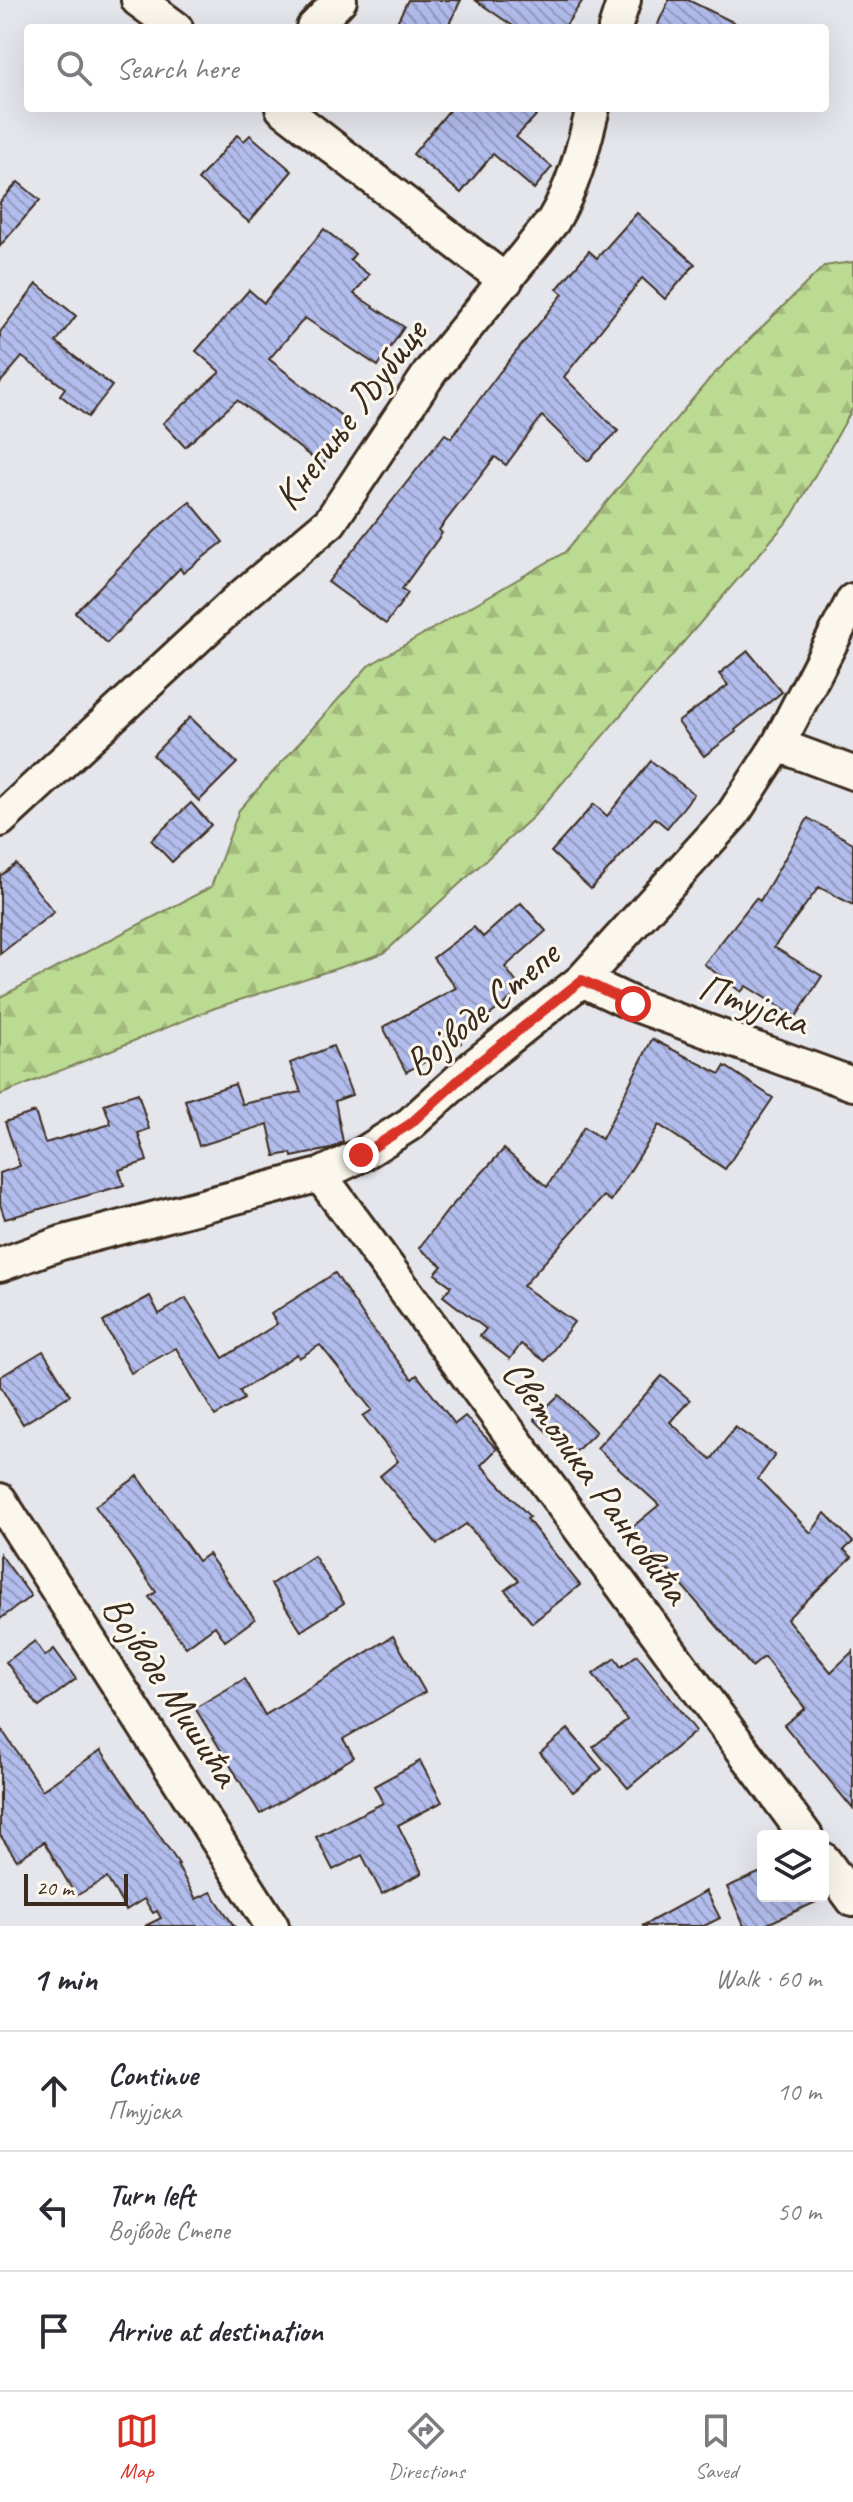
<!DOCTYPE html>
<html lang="en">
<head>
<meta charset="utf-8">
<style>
	body { margin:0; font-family:Caveat,sans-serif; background:#f7f7f7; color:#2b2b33 }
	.controls { position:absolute; right:24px; bottom:24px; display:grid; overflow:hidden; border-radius:8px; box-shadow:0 8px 32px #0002 }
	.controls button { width:72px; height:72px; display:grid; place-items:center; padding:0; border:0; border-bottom:2px solid #e1e1e2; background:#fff; color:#2b2b33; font:40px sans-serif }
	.scale { position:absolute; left:24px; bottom:20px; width:104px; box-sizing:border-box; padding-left:8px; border:4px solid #3b2a1e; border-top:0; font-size:22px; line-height:28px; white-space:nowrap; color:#3b2a1e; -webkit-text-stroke:6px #fbf7ec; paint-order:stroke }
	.stop { position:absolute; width:24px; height:24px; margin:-18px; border:6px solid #d93025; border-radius:50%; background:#fff }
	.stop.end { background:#d93025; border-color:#fff; box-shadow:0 2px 8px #0008 }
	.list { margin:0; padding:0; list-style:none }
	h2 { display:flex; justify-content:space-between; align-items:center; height:104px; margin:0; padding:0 32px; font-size:34px }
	h2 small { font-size:26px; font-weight:400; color:#7c7c81 }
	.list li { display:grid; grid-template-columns:52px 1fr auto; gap:24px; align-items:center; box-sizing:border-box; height:120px; padding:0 32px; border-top:2px solid #e1e1e2 }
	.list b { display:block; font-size:30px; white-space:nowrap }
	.list p { margin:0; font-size:26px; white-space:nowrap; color:#7c7c81 }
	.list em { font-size:26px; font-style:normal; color:#7c7c81 }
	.icon { flex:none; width:44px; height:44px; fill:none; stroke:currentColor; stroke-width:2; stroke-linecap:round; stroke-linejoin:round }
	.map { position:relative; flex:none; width:853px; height:1926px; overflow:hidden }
	.search { position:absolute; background:#fff; box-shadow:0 8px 32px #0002; left:24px; right:24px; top:24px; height:88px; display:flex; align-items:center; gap:20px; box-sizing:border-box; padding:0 28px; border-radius:8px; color:#7c7c81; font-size:30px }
	.sheet { height:464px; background:#fff }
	nav { display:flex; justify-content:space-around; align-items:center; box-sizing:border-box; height:112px; border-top:2px solid #e1e1e2; background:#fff; font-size:22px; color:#7c7c81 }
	nav a { display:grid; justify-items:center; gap:4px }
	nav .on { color:#d93025 }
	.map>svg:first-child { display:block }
	.forest { fill:url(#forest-firs); stroke:#7b8258; stroke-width:2 }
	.building { fill:url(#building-back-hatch); stroke:#3b2a1e; stroke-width:2 }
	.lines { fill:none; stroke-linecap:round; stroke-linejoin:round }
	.street-casing { stroke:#3b2a1e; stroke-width:38 }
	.street { stroke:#fbf7ec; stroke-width:32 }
	.route { stroke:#d93025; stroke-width:10 }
	.labels { text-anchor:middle; stroke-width:6; stroke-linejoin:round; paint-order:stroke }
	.street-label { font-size:40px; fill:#3b2a1e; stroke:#fbf7ec }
</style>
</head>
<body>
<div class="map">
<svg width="853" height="1926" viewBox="0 0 853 1926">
	<defs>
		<pattern id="forest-firs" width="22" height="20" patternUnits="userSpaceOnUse" patternTransform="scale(2)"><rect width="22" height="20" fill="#bbda92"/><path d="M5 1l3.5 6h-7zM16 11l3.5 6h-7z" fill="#a2bb7d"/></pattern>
		<pattern id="building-back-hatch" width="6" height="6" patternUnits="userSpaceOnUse" patternTransform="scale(2)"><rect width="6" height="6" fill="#b2bded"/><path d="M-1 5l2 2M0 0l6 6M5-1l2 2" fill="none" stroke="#929abf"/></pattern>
	</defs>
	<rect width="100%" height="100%" fill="#e5e6ec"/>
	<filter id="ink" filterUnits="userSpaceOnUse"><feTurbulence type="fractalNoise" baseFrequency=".0125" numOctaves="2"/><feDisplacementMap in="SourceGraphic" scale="16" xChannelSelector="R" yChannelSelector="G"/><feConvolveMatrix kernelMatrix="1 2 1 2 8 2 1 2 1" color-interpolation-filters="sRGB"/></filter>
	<g filter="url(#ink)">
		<path class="forest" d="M853,262V408L792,516L534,816L384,953L215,1008L0,1095V997L211,887L239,810L368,666L565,552L711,377L824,266Z"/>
		<g class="building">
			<path d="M408,0H461L447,28H394Z"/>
			<path d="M475,0H583L564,28H516Z"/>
			<path d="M669,0H688L745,28H656Z"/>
			<path d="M451,108H543L516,137L552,167L534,189L493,154L461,193L413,154Z"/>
			<path d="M237,135L244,141L250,135L292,171L249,222L198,180Z"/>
			<path d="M18,182L40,200L0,246V202Z"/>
			<path d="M637,213L695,264L665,299L642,278L564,377L618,431L588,461L542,416L506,465L495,457L439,530L442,533L402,589L408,593L386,624L328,582L445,434L451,438L499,373L563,294L557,289L589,251L597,258Z"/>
			<path d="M324,229L355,254L350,260L369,275L354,294L404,327L378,366L305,318L269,359L353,425L322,465L237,400L185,447L163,423L220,372L196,351L249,290L264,303Z"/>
			<path d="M37,284L76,316L56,342L112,386L88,417L60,395L65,388L22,357L0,383V332Z"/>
			<path d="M190,502L223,542L183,573L180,568L107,643L75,612L161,525Z"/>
			<path d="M748,651L782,692L735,730L736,732L704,756L678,722L728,685L719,674Z"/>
			<path d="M190,717L237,763L199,801L153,755Z"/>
			<path d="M651,761L694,794L667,828L655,818L591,889L551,852L594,804L607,816Z"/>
			<path d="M191,803L211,825L172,862L151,840Z"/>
			<path d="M808,818L853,843V905L819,887L774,947L822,976L796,1017L746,986L741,992L704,964L756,898L760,901Z"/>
			<path d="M16,864L54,912L0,954V876Z"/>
			<path d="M521,903L546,931L505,967L522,990L459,1039L461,1043L406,1072L383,1027L456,988L433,958L474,927L483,937Z"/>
			<path d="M652,1039L720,1074L725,1066L773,1098L725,1169L659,1125L611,1201L604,1196L523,1286L574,1322L545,1361L521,1344L510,1359L480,1336L486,1329L443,1296L451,1286L435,1274L442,1266L419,1248L448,1210L504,1149L547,1187L584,1127L602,1139Z"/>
			<path d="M333,1046L352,1095L335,1101L343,1142L330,1149L292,1157L291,1153L275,1156L268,1124L199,1146L185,1100L235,1084L242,1104L301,1092L290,1063Z"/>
			<path d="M138,1093L149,1129L138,1133L147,1161L119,1170L124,1185L5,1219L0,1204V1173L20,1166L5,1122L35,1112L45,1143L111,1124L104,1104Z"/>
			<path d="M335,1273L366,1320L412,1379L417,1375L455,1424L465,1416L497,1449L481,1465L530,1517L527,1519L580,1585L532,1623L505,1590L519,1580L466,1524L437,1544L380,1476L398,1461L363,1416L372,1410L320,1345L299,1358L297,1354L240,1391L244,1399L215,1416L176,1348L131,1373L103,1322L150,1296L159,1314L186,1298L223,1358L277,1324L271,1314Z"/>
			<path d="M43,1351L70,1395L23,1424L0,1386V1377Z"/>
			<path d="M662,1376L690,1400L670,1422L711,1460L735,1427L775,1455L758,1479L811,1533L825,1513L853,1542L844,1550L852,1557L787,1619L831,1672L853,1651V1809L784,1725L805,1708L764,1657L752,1667L669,1570L666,1573L630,1529L659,1505L597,1448Z"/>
			<path d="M559,1395L596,1432L571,1456L534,1419Z"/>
			<path d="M138,1476L198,1561L208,1554L255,1619L225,1641L215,1626L186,1647L149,1597L156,1592L95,1506Z"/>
			<path d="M0,1554L31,1596L0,1619Z"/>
			<path d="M314,1556L344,1603L301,1631L271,1584Z"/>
			<path d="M393,1636L425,1692L343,1739L354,1757L260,1814L195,1708L244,1679L265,1715Z"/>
			<path d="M35,1641L45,1656L54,1649L76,1679L39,1707L6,1662Z"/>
			<path d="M637,1655L696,1731L628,1788L593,1747L627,1720L593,1674L615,1658L621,1667Z"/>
			<path d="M0,1727L42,1790L101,1750L179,1864L177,1865L196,1899L211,1892L234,1926H145L161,1918L157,1911L153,1913L144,1899L126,1910L107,1878L76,1896L44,1842L17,1860L0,1835Z"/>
			<path d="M568,1729L602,1769L573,1792L540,1753Z"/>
			<path d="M420,1761L442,1802L398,1825L422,1873L382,1894L362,1855L333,1870L316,1837L383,1803L374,1786Z"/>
			<path d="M763,1871V1896L827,1897L763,1926H744L727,1887Z"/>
			<path d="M706,1891L720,1918L704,1926H642Z"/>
		</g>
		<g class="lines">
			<g class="street-casing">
				<g id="street">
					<path d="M138,0L176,28"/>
					<path d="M313,28L340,0"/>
					<path d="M615,28L624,0"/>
					<path d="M282,108L506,281"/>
					<path d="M778,745L853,773"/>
					<path d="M0,820L241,597L330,522L431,371L553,221C574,186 583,148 593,108"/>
					<path d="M582,980L633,1004L853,1084"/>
					<path d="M320,1175L806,1836"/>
					<path d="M0,1265L61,1243L320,1175L361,1155L410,1124L474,1066L582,980L733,814L778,745L853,600"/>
					<path d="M0,1500L272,1926"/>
					<path d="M823,1859L853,1900"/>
				</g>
			</g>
			<use href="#street" class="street"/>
		</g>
	</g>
	<g class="lines" filter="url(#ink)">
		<path class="route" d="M361,1155L410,1124L474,1066L582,980L633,1004"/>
	</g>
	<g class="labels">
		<g class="street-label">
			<text transform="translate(349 414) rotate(-53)" y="14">Кнегиње Љубице</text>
			<text transform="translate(754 1003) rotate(20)" y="14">Птујска</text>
			<text transform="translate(481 1008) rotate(-40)" y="14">Војводе Степе</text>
			<text transform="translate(597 1481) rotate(54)" y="14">Светолика Ранковића</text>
			<text transform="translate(172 1690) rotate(57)" y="14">Војводе Мишића</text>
		</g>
	</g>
</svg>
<div class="controls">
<button><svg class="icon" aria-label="layers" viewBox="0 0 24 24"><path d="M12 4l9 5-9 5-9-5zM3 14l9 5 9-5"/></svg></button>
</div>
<div class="scale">20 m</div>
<div class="stop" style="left:633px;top:1004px"></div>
<div class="stop end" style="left:361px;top:1155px"></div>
<div class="search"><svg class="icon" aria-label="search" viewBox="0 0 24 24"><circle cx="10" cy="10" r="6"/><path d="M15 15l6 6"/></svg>Search here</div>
</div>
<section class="sheet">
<h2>1 min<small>Walk · 60 m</small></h2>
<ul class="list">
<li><svg class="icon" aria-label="ahead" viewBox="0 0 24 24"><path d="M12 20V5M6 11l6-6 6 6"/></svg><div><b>Continue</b><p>Птујска</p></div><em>10 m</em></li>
<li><svg class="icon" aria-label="left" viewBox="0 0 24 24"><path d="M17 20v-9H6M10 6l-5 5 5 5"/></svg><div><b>Turn left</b><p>Војводе Степе</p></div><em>50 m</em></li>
<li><svg class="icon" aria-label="arrive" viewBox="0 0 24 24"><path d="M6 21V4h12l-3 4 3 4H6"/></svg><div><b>Arrive at destination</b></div></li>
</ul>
</section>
<nav>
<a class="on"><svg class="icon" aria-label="map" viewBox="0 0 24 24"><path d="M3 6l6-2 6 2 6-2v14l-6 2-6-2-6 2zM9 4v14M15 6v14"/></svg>Map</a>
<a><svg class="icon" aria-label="directions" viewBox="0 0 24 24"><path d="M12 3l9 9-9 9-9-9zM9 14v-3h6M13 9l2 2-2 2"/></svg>Directions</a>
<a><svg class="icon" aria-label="saved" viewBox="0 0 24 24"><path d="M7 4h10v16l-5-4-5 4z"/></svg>Saved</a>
</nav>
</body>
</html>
